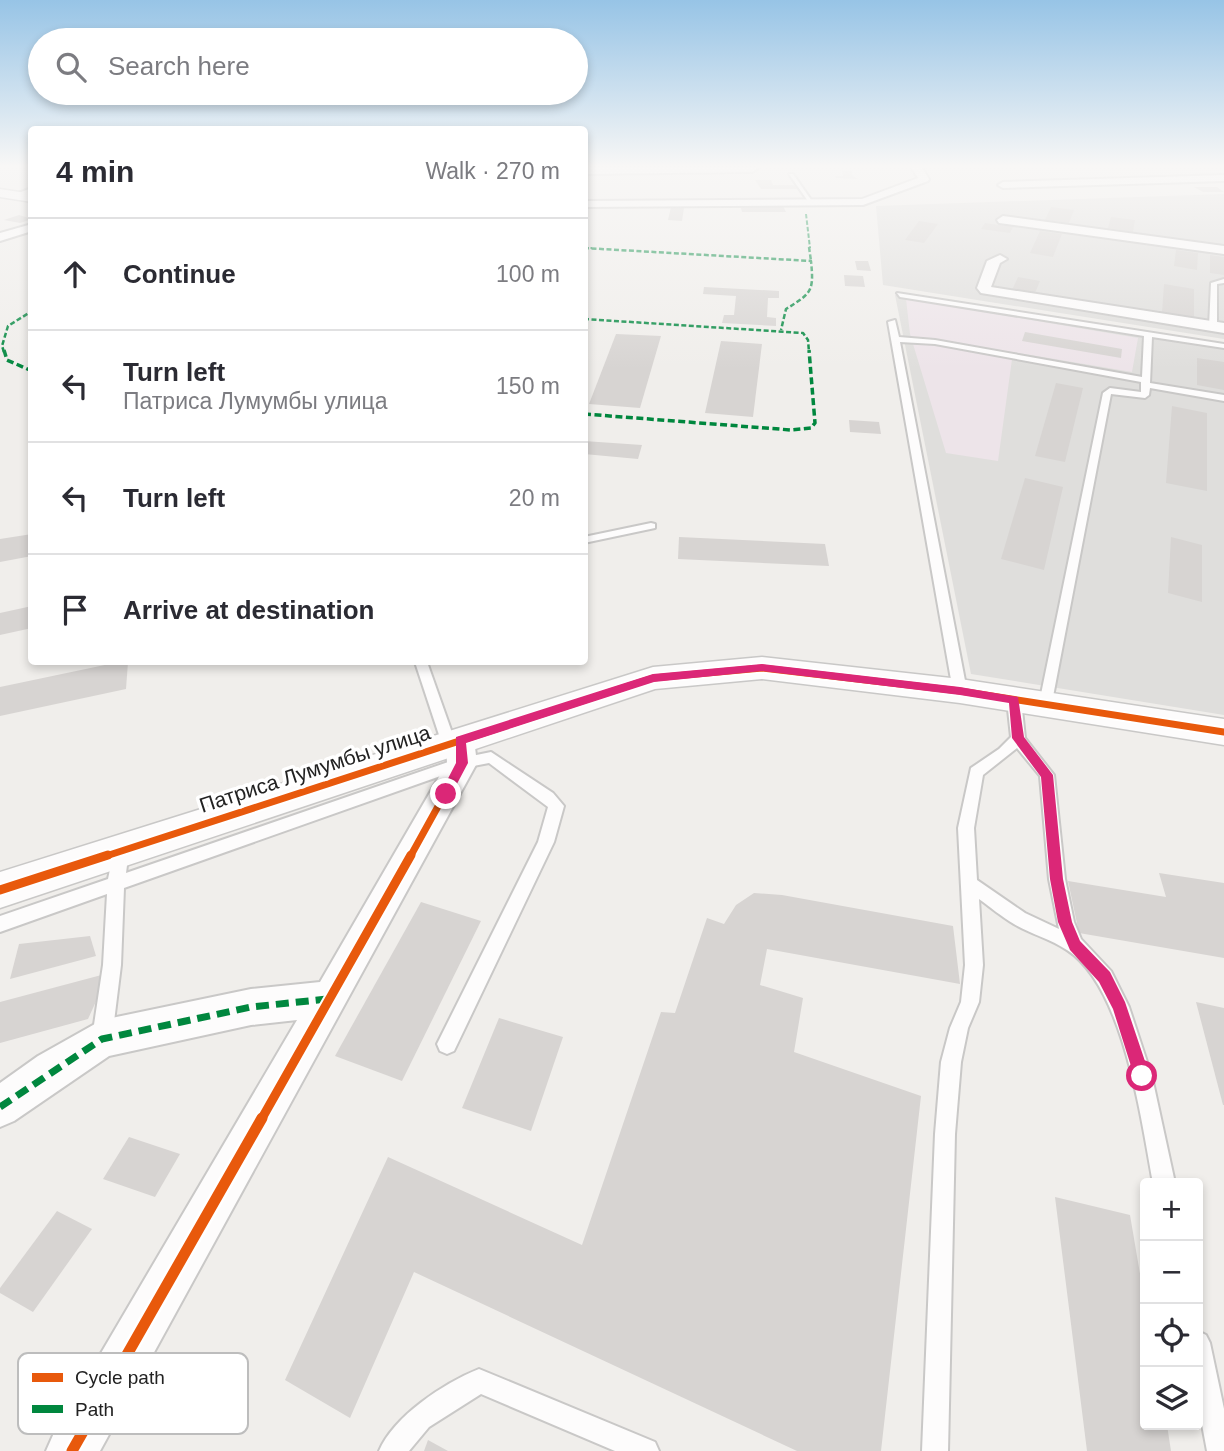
<!DOCTYPE html>
<html lang="en">
<head>
<meta charset="utf-8">
<style>
	body { margin:0; font-family:Helvetica,sans-serif; background:#f2f2f3; color:#2b2b33 }
	.controls { position:absolute; right:21px; bottom:21px; display:grid; overflow:hidden; border-radius:7px; box-shadow:0 4px 10px #0003 }
	.controls button { width:63px; height:63px; display:grid; place-items:center; padding:0; border:0; border-bottom:2px solid #e1e1e2; background:#fff; color:#2b2b33; font:35px sans-serif }
	.stop { position:absolute; width:21px; height:21px; margin:-16px; border:5px solid #db2777; border-radius:50%; background:#fff }
	.stop.end { background:#db2777; border-color:#fff; box-shadow:0 2px 7px #0008 }
	.list { margin:0; padding:0; list-style:none }
	h2 { display:flex; justify-content:space-between; align-items:center; height:91px; margin:0; padding:0 28px; font-size:30px }
	h2 small { font-size:23px; font-weight:400; color:#7c7c81 }
	.list li { display:grid; grid-template-columns:46px 1fr auto; gap:21px; align-items:center; box-sizing:border-box; height:112px; padding:0 28px; border-top:2px solid #e1e1e2 }
	.list b { display:block; font-size:26px; white-space:nowrap }
	.list p { margin:0; font-size:23px; white-space:nowrap; color:#7c7c81 }
	.list em { font-size:23px; font-style:normal; color:#7c7c81 }
	.icon { flex:none; width:38px; height:38px; fill:none; stroke:currentColor; stroke-width:2; stroke-linecap:round; stroke-linejoin:round }
	.map { position:relative; flex:none; width:1224px; height:1451px; overflow:hidden }
	.search { position:absolute; background:#fff; box-shadow:0 4px 10px #0003; left:28px; top:28px; width:560px; height:77px; display:flex; align-items:center; gap:18px; box-sizing:border-box; padding:0 24px; border-radius:38px; color:#7c7c81; font-size:26px }
	.panel { position:absolute; background:#fff; box-shadow:0 4px 10px #0003; left:28px; top:126px; width:560px; height:539px; border-radius:7px }
	.map>svg:first-child { display:block }
	.residential { fill:#dfdedc }
	.industrial { fill:#ede4e9 }
	.building { fill:#d7d4d2 }
	.lines { fill:none; stroke-linecap:round; stroke-linejoin:round }
	.service-casing { stroke:#c9c8c7; stroke-width:4 }
	.minor-casing { stroke:#c9c8c7; stroke-width:4 }
	.tertiary-casing { stroke:#c9c8c7; stroke-width:3 }
	.service { fill:#fdfcfc; fill-rule:evenodd }
	.minor { fill:#fdfcfc; fill-rule:evenodd }
	.tertiary { fill:#fdfcfc; fill-rule:evenodd }
	.quiet-far3 { stroke:#00873e; stroke-width:2; stroke-dasharray:4.5 2; stroke-linecap:butt }
	.quiet-far2 { stroke:#00873e; stroke-width:2.5; stroke-dasharray:5 2.5; stroke-linecap:butt }
	.quiet-far1 { stroke:#00873e; stroke-width:3.5; stroke-dasharray:7 3.5; stroke-linecap:butt }
	.quiet { stroke:#00873e; stroke-width:7; stroke-dasharray:13 7; stroke-linecap:butt }
	.cycleway-far2-casing { stroke:#fff; stroke-width:11 }
	.cycleway-far1-casing { stroke:#fff; stroke-width:13 }
	.cycleway-casing { stroke:#fff; stroke-width:16 }
	.cycleway-far2 { stroke:#e8590c; stroke-width:7 }
	.cycleway-far1 { stroke:#e8590c; stroke-width:9 }
	.cycleway { stroke:#e8590c; stroke-width:11 }
	.route { fill:#db2777 }
	.labels { text-anchor:middle; stroke-width:7; stroke-linejoin:round; paint-order:stroke }
	.street-label { font-size:21px; fill:#222; stroke:#fff }
	.key { fill:#fff; stroke:#bdbdbd; stroke-width:2 }
	.key-label { font-size:19px; fill:#222 }
</style>
</head>
<body>
<div class="map">
<svg width="1224" height="1451" viewBox="0 0 1224 1451">
	<rect width="100%" height="100%" fill="#f0eeeb"/>
	<g class="residential">
		<path d="M1224,194V339L883,285L876,206Z"/>
		<path d="M895,295L1224,348V715L971,674Z"/>
	</g>
	<path class="industrial" d="M906,299L1138,338L1132,372L1013,352L998,461L946,453L910,334Z"/>
	<g class="building">
		<path d="M842,170H851L853,176L858,179L836,178L835,176H843Z"/>
		<path d="M755,180H771L773,185H794L797,189H761Z"/>
		<path d="M1194,187H1217L1224,192H1203Z"/>
		<path d="M740,205L783,206L786,212H742Z"/>
		<path d="M671,207L684,208L682,221L668,220Z"/>
		<path d="M1051,207L1074,210L1069,223L1045,220Z"/>
		<path d="M19,215L32,219L20,223L4,220Z"/>
		<path d="M1111,217L1135,220L1133,232L1108,228Z"/>
		<path d="M919,221L938,224L924,243L905,240Z"/>
		<path d="M985,223L1013,227L1010,233L981,229Z"/>
		<path d="M1040,231L1062,234L1053,257L1030,253Z"/>
		<path d="M1176,250L1198,253L1197,270L1174,266Z"/>
		<path d="M1210,255L1224,257V275L1210,273Z"/>
		<path d="M855,261H868L871,271L857,270Z"/>
		<path d="M844,275L863,276L865,287L845,286Z"/>
		<path d="M1018,277L1040,281L1035,293L1012,290Z"/>
		<path d="M1164,284L1194,289V318L1162,313Z"/>
		<path d="M704,287L779,291V298H768L767,317L776,318V326L722,323L724,315H734L736,296L703,294Z"/>
		<path d="M1025,332L1122,349L1121,358L1022,341Z"/>
		<path d="M616,334L661,336L640,408L589,404Z"/>
		<path d="M721,341L762,344L753,417L705,413Z"/>
		<path d="M1197,358L1224,362V390L1197,385Z"/>
		<path d="M1056,383L1083,388L1065,462L1035,456Z"/>
		<path d="M1172,406L1207,413V491L1166,483Z"/>
		<path d="M849,420L879,422L881,434L850,432Z"/>
		<path d="M584,441L642,445L638,459L584,454Z"/>
		<path d="M1025,478L1063,487L1044,570L1001,559Z"/>
		<path d="M32,534V556L0,562V539Z"/>
		<path d="M679,537L825,544L829,566L678,559Z"/>
		<path d="M1171,537L1202,545V602L1168,593Z"/>
		<path d="M32,606V628L0,635V613Z"/>
		<path d="M119,662H128L126,689L0,716V687Z"/>
		<path d="M1159,873L1224,883V958L1079,933L1068,881L1166,897Z"/>
		<path d="M754,893L782,895L953,926L960,984L767,949L760,985L803,998L794,1052L921,1096L881,1451H797L414,1272L350,1418L285,1380L388,1157L582,1245L661,1012L675,1013L707,918L724,924L736,905Z"/>
		<path d="M421,902L481,921L402,1081L335,1056Z"/>
		<path d="M90,936L96,956L10,979L19,944Z"/>
		<path d="M109,973L88,1019L0,1043V1002Z"/>
		<path d="M1196,1002L1224,1008V1105H1223Z"/>
		<path d="M499,1018L563,1037L531,1131L462,1108Z"/>
		<path d="M129,1137L180,1154L155,1197L103,1179Z"/>
		<path d="M1055,1197L1130,1215L1145,1303V1425H1167L1171,1451H1087Z"/>
		<path d="M57,1211L92,1229L33,1312L0,1293V1288Z"/>
		<path d="M428,1440L448,1451H424Z"/>
	</g>
	<g class="lines">
		<g class="service-casing">
			<g id="service">
				<path d="M789,174H793L814,204H810Z"/>
				<path d="M1224,279V283L1217,284V327L1213,329L1209,327L1211,283Z"/>
				<path d="M897,293L1224,344V348L1152,337L1150,383L1224,395V401L1150,388L1149,395L1145,398L1111,394L1051,707L1046,709L1039,704L1103,393L1110,388L1141,392V382L935,344L900,342L967,691L960,696L953,691L888,322L895,320L899,337L935,340L1142,377L1144,336L900,297Z"/>
				<path d="M651,523L655,524V528L584,543V537Z"/>
				<path d="M415,662H427L456,744L454,748H444L442,744Z"/>
				<path d="M1014,695L1021,700L1025,738L1054,775L1065,879L1074,922L1081,939L1111,971L1129,1007L1152,1077L1175,1183H1153C1141,1119 1124,987 1067,950C1051,939 1031,934 1014,924C1002,917 990,907 979,899L983,965L979,1002L968,1028L961,1062L955,1134L948,1451H922L935,1134L941,1062L950,1028L961,1002L965,965L958,828L971,768L999,749L1011,737L1007,700ZM1017,748L1040,776L1049,879L1059,929L1025,913L977,880L974,828L983,775Z"/>
				<path d="M491,752L553,793L564,806L554,842L454,1051L447,1054L440,1051L437,1044L538,842L548,807L489,763L463,768L124,888L121,965L112,1038L109,1045L102,1047L95,1045L92,1038L103,965L107,894L0,932V916L108,879L115,845L121,843L127,845L129,850L126,873L457,759Z"/>
				<path d="M1198,1331L1206,1335L1210,1343L1224,1409V1451H1207L1198,1403Z"/>
				<path d="M479,1369L655,1442L659,1451H615L481,1394L429,1427L409,1451H379C394,1416 444,1383 479,1369Z"/>
			</g>
		</g>
		<g class="minor-casing">
			<g id="minor">
				<path d="M910,165H920L929,179L928,181L863,205L584,207V201L862,199L918,178Z"/>
				<path d="M756,167L757,169L752,172L584,174V168Z"/>
				<path d="M1224,175V181L1003,188L998,185L1003,182Z"/>
				<path d="M32,188V195L16,199L10,196Z"/>
				<path d="M1003,216L1224,246V254L999,223L997,220Z"/>
				<path d="M32,224V231L0,241V233Z"/>
				<path d="M1000,255L1007,259L1000,263L991,287L1224,323V333L981,293L977,288L987,261Z"/>
				<path d="M460,729L470,733L474,740L477,763L100,1451H46L54,1433L297,1020L251,1025L109,1056L14,1121L0,1127V1083L38,1056L102,1020L251,989L320,982L447,763L446,740L450,733Z"/>
			</g>
		</g>
		<g class="tertiary-casing">
			<g id="tertiary">
				<path d="M0,189L32,194V202L0,197Z"/>
				<path d="M762,657L960,679L1224,719V745L960,703L762,679L655,689L0,908V872L653,667Z"/>
			</g>
		</g>
		<use href="#service" class="service"/>
		<use href="#minor" class="minor"/>
		<use href="#tertiary" class="tertiary"/>
		<g class="quiet-far3">
			<path d="M806,214L810,248"/>
			<path d="M584,248H592"/>
		</g>
		<g class="quiet-far2">
			<path d="M809,247L811,261"/>
			<path d="M584,248L811,261C814,291 812,293 786,309L781,330"/>
			<path d="M584,319L803,333L808,340L809,352"/>
			<path d="M4,352L2,346L8,326L32,311"/>
		</g>
		<g class="quiet-far1">
			<path d="M4,350L7,360L32,371"/>
			<path d="M584,414L791,430L811,428L815,423L809,350"/>
		</g>
		<path class="quiet" d="M0,1107L102,1039L251,1007L327,999"/>
		<g class="cycleway-far2-casing">
			<g id="cycleway-far2">
				<path d="M103,857L653,678L762,668L960,691L1224,732"/>
				<path d="M410,857L462,763L460,740"/>
			</g>
		</g>
		<g class="cycleway-far1-casing">
			<g id="cycleway-far1">
				<path d="M0,890L108,855"/>
				<path d="M261,1120L411,855"/>
			</g>
		</g>
		<g class="cycleway-casing">
			<path id="cycleway" d="M72,1451L262,1118"/>
		</g>
		<use href="#cycleway-far2" class="cycleway-far2"/>
		<use href="#cycleway-far1" class="cycleway-far1"/>
		<use href="#cycleway" class="cycleway"/>
	</g>
	<linearGradient id="sky" x2="0" y2="1"><stop stop-color="#97c4e6"/><stop offset="0.45" stop-color="#f8f7f6"/><stop offset="1" stop-color="#f8f7f6" stop-opacity="0"/></linearGradient>
	<rect width="1224" height="369" fill="url(#sky)"/>
	<path class="route" d="M762,664L960,687L1018,697L1024,737L1053,775L1063,879L1072,922L1080,941L1110,972L1125,1002L1150,1076L1147,1082L1142,1084L1136,1082L1113,1009L1099,982L1070,950L1058,922L1050,879L1041,777L1012,738L1009,703L960,695L762,671L654,682L466,743L468,763L450,797L446,798L440,794L456,763V737L653,674Z"/>
	<g class="labels">
		<g class="street-label">
			<text transform="translate(315 769) rotate(-18)" y="7">Патриса Лумумбы улица</text>
		</g>
	</g>
	<rect x="18" y="1353" width="230" height="81" rx="10" class="key"/>
	<rect x="32" y="1373" width="31" height="9" fill="#e8590c"/>
	<rect x="32" y="1405" width="31" height="8" fill="#00873e"/>
	<g class="key-label">
		<text x="75" y="1384">Cycle path</text>
		<text x="75" y="1416">Path</text>
	</g>
</svg>
<div class="controls">
<button>+</button>
<button>−</button>
<button><svg class="icon" aria-label="locate" viewBox="0 0 24 24"><circle cx="12" cy="12" r="6"/><path d="M12 2v4M12 18v4M2 12h4M18 12h4"/></svg></button>
<button><svg class="icon" aria-label="layers" viewBox="0 0 24 24"><path d="M12 4l9 5-9 5-9-5zM3 14l9 5 9-5"/></svg></button>
</div>
<div class="stop" style="left:1142px;top:1076px"></div>
<div class="stop end" style="left:446px;top:794px"></div>
<div class="search"><svg class="icon" aria-label="search" viewBox="0 0 24 24"><circle cx="10" cy="10" r="6"/><path d="M15 15l6 6"/></svg>Search here</div>
<section class="panel">
<h2>4 min<small>Walk · 270 m</small></h2>
<ul class="list">
<li><svg class="icon" aria-label="ahead" viewBox="0 0 24 24"><path d="M12 20V5M6 11l6-6 6 6"/></svg><div><b>Continue</b></div><em>100 m</em></li>
<li><svg class="icon" aria-label="left" viewBox="0 0 24 24"><path d="M17 20v-9H6M10 6l-5 5 5 5"/></svg><div><b>Turn left</b><p>Патриса Лумумбы улица</p></div><em>150 m</em></li>
<li><svg class="icon" aria-label="left" viewBox="0 0 24 24"><path d="M17 20v-9H6M10 6l-5 5 5 5"/></svg><div><b>Turn left</b></div><em>20 m</em></li>
<li><svg class="icon" aria-label="arrive" viewBox="0 0 24 24"><path d="M6 21V4h12l-3 4 3 4H6"/></svg><div><b>Arrive at destination</b></div></li>
</ul>
</section>
</div>
</body>
</html>
